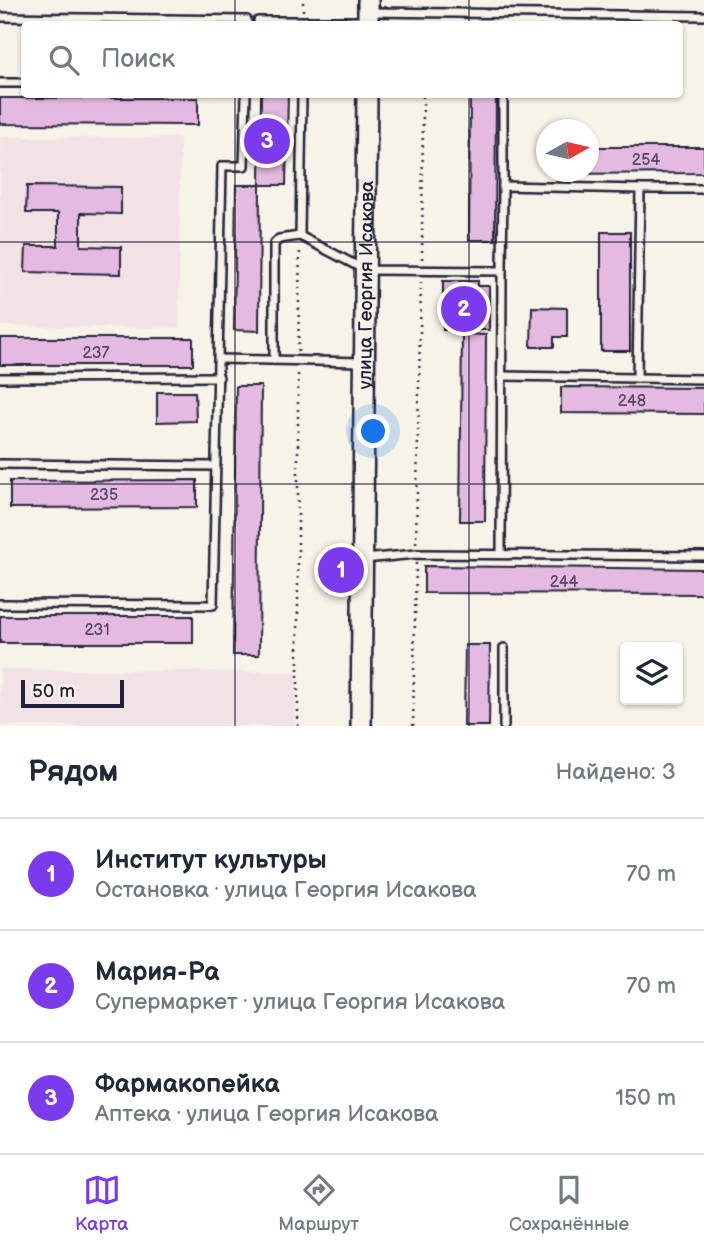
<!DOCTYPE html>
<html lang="ru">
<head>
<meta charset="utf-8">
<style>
	body { margin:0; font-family:"Balsamiq Sans",sans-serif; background:#f6f6f7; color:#1f2937 }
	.controls { position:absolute; right:21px; bottom:21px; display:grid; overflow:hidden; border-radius:7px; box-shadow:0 2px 5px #0004 }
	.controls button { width:63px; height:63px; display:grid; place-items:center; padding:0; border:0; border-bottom:2px solid #e0e1e3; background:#fff; color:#1f2937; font:35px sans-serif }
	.compass { position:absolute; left:536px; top:119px; width:63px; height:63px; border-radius:50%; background:#fff; box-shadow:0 2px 5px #0004; rotate:82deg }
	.scale { position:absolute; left:21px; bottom:18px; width:103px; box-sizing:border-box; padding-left:7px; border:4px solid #22223b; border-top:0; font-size:19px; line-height:24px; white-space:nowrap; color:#22223b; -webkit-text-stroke:5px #f7f3e8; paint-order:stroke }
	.you { position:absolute; left:374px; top:432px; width:24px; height:24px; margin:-18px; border:5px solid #fff; border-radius:50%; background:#1a73e8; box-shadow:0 0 0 10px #1a73e833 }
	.badge { display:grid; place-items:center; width:46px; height:46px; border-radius:50%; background:#7c3aed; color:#fff; font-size:23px; font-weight:700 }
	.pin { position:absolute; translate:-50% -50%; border:4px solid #fff; box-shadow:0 2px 7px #0006 }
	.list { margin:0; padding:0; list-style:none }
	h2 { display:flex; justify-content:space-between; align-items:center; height:91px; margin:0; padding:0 28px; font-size:30px }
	h2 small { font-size:23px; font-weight:400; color:#747a83 }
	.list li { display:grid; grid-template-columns:46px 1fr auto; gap:21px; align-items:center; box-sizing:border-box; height:112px; padding:0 28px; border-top:2px solid #e0e1e3 }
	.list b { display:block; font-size:26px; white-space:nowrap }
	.list p { margin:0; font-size:23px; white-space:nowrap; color:#747a83 }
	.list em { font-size:23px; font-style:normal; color:#747a83 }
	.icon { flex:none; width:38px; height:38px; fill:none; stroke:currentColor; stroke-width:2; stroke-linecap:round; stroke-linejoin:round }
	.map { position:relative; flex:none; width:704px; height:726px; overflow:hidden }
	.search { position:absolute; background:#fff; box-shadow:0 2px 5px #0004; left:21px; right:21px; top:21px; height:77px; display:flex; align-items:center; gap:18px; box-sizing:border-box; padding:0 24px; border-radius:7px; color:#747a83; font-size:26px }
	.sheet { height:427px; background:#fff }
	nav { display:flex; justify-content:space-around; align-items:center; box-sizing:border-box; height:98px; border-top:2px solid #e0e1e3; background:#fff; font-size:19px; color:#747a83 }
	nav a { display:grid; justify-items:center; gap:4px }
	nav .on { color:#7c3aed }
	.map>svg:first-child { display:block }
	.built { fill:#f2e2e6 }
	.building { fill:#e5bae0; stroke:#22223b; stroke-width:2 }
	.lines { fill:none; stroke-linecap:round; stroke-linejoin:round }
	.service-casing { stroke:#22223b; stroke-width:12 }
	.tertiary-casing { stroke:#22223b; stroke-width:24 }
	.path { stroke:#22223b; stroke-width:2.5; stroke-dasharray:2 5; stroke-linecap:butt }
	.service { stroke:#f7f3e8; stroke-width:7 }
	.tertiary { stroke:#f7f3e8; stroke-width:19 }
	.grid { fill:none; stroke:#22223b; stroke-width:2; stroke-opacity:0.55 }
	.labels { text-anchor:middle; stroke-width:6; stroke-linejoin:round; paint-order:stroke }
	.number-label { font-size:16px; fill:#534864 }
	.street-label { font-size:19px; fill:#22223b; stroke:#f7f3e8 }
</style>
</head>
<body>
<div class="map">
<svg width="704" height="726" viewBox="0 0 704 726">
	<rect width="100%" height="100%" fill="#f7f3e8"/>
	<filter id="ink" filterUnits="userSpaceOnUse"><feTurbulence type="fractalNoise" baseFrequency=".0143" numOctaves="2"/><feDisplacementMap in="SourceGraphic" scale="14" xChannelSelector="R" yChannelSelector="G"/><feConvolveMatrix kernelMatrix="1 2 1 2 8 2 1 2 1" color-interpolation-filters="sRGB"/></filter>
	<g filter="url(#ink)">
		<g class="built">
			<path d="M0,137L180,138L179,328L0,326Z"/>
			<path d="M0,669L296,672L295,726H0Z"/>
		</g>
		<g class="building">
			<path d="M261,94H288L286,185H260Z"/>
			<path d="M470,94H496L495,240H469Z"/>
			<path d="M0,98H198V125L0,124Z"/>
			<path d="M588,147H704V173L556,174V172H588Z"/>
			<path d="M236,185H260L259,331L234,330Z"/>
			<path d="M27,186L121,187V214L81,213V246L121,247V274L25,272L26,246H58V213H26Z"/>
			<rect x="601" y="232" width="29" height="119"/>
			<path d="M443,281H478V286H489V330H443Z"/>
			<path d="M532,307L567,308V337H554V347H531Z"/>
			<path d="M462,334L486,335L485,521H460Z"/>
			<rect x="0" y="338" width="193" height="27"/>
			<path d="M236,386H261L259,655H233Z"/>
			<path d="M561,387L704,388V414L561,413Z"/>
			<path d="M157,392H195L196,421L157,422Z"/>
			<path d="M197,480V507L10,508V481Z"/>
			<path d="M424,566L704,569V594L424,593Z"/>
			<rect x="0" y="616" width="193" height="27"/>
			<path d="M465,645H490L489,726H464Z"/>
		</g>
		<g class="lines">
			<g class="service-casing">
				<g id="service">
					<path d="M369,12L704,16"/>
					<path d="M0,17L247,20V24"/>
					<path d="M258,21H366"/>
					<path d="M0,83H24"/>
					<path d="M503,186V94"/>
					<path d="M640,189H704"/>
					<path d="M300,236L365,270L502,271L501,554"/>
					<path d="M502,271L503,186L640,189L637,378L502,376"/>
					<path d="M220,359L362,362"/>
					<path d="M274,360V244L279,239L300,236L302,94"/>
					<path d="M0,378L219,377"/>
					<path d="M637,378L704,379"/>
					<path d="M0,464L215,466"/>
					<path d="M364,559L416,554L704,556"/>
					<path d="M0,604L213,605L222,166H244L246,94"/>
					<path d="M504,726V648"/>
				</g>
			</g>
			<g class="tertiary-casing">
				<g id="tertiary">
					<path d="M368,24V0"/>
					<path id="s1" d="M361,726L367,94"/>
				</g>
			</g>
			<g class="path">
				<path d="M303,11V0"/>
				<path d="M422,259L423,94"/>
				<path d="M298,352L300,247"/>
				<path d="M416,543L421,280"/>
				<path d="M298,726V369"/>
				<path d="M413,726L416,563"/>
			</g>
			<use href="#service" class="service"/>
			<use href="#tertiary" class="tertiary"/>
		</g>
	</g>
	<path class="grid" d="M235,0V24M469,0V24M235,94V726M469,94V726M0,242H704M0,484H704"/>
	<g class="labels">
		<g class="number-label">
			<text x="646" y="165">254</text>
			<text x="96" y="358">237</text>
			<text x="632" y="406">248</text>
			<text x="104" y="500">235</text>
			<text x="564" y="587">244</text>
			<text x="97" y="635">231</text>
		</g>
		<g class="street-label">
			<text dy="7" stroke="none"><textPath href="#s1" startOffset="441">улица Георгия Исакова</textPath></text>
		</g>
	</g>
</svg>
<div class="controls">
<button><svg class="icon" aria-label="layers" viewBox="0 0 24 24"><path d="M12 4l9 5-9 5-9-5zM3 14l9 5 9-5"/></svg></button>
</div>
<svg class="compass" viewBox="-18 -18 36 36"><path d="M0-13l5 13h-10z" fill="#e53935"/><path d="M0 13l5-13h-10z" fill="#747a83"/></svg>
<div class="scale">50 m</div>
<div class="you"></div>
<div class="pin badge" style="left:341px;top:570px">1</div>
<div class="pin badge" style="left:464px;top:309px">2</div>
<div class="pin badge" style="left:267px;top:141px">3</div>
<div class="search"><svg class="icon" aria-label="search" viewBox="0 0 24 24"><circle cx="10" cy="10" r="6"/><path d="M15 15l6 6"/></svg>Поиск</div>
</div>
<section class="sheet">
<h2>Рядом<small>Найдено: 3</small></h2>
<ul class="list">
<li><span class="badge">1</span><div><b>Институт культуры</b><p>Остановка · улица Георгия Исакова</p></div><em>70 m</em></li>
<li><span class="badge">2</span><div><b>Мария-Ра</b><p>Супермаркет · улица Георгия Исакова</p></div><em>70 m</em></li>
<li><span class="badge">3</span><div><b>Фармакопейка</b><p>Аптека · улица Георгия Исакова</p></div><em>150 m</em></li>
</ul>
</section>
<nav>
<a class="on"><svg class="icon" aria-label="map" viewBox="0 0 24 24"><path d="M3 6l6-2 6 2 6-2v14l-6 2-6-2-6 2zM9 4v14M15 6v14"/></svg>Карта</a>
<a><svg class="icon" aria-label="directions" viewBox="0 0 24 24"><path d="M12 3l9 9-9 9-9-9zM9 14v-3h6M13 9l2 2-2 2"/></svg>Маршрут</a>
<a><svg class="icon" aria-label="saved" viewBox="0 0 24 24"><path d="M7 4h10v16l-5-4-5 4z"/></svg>Сохранённые</a>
</nav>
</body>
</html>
